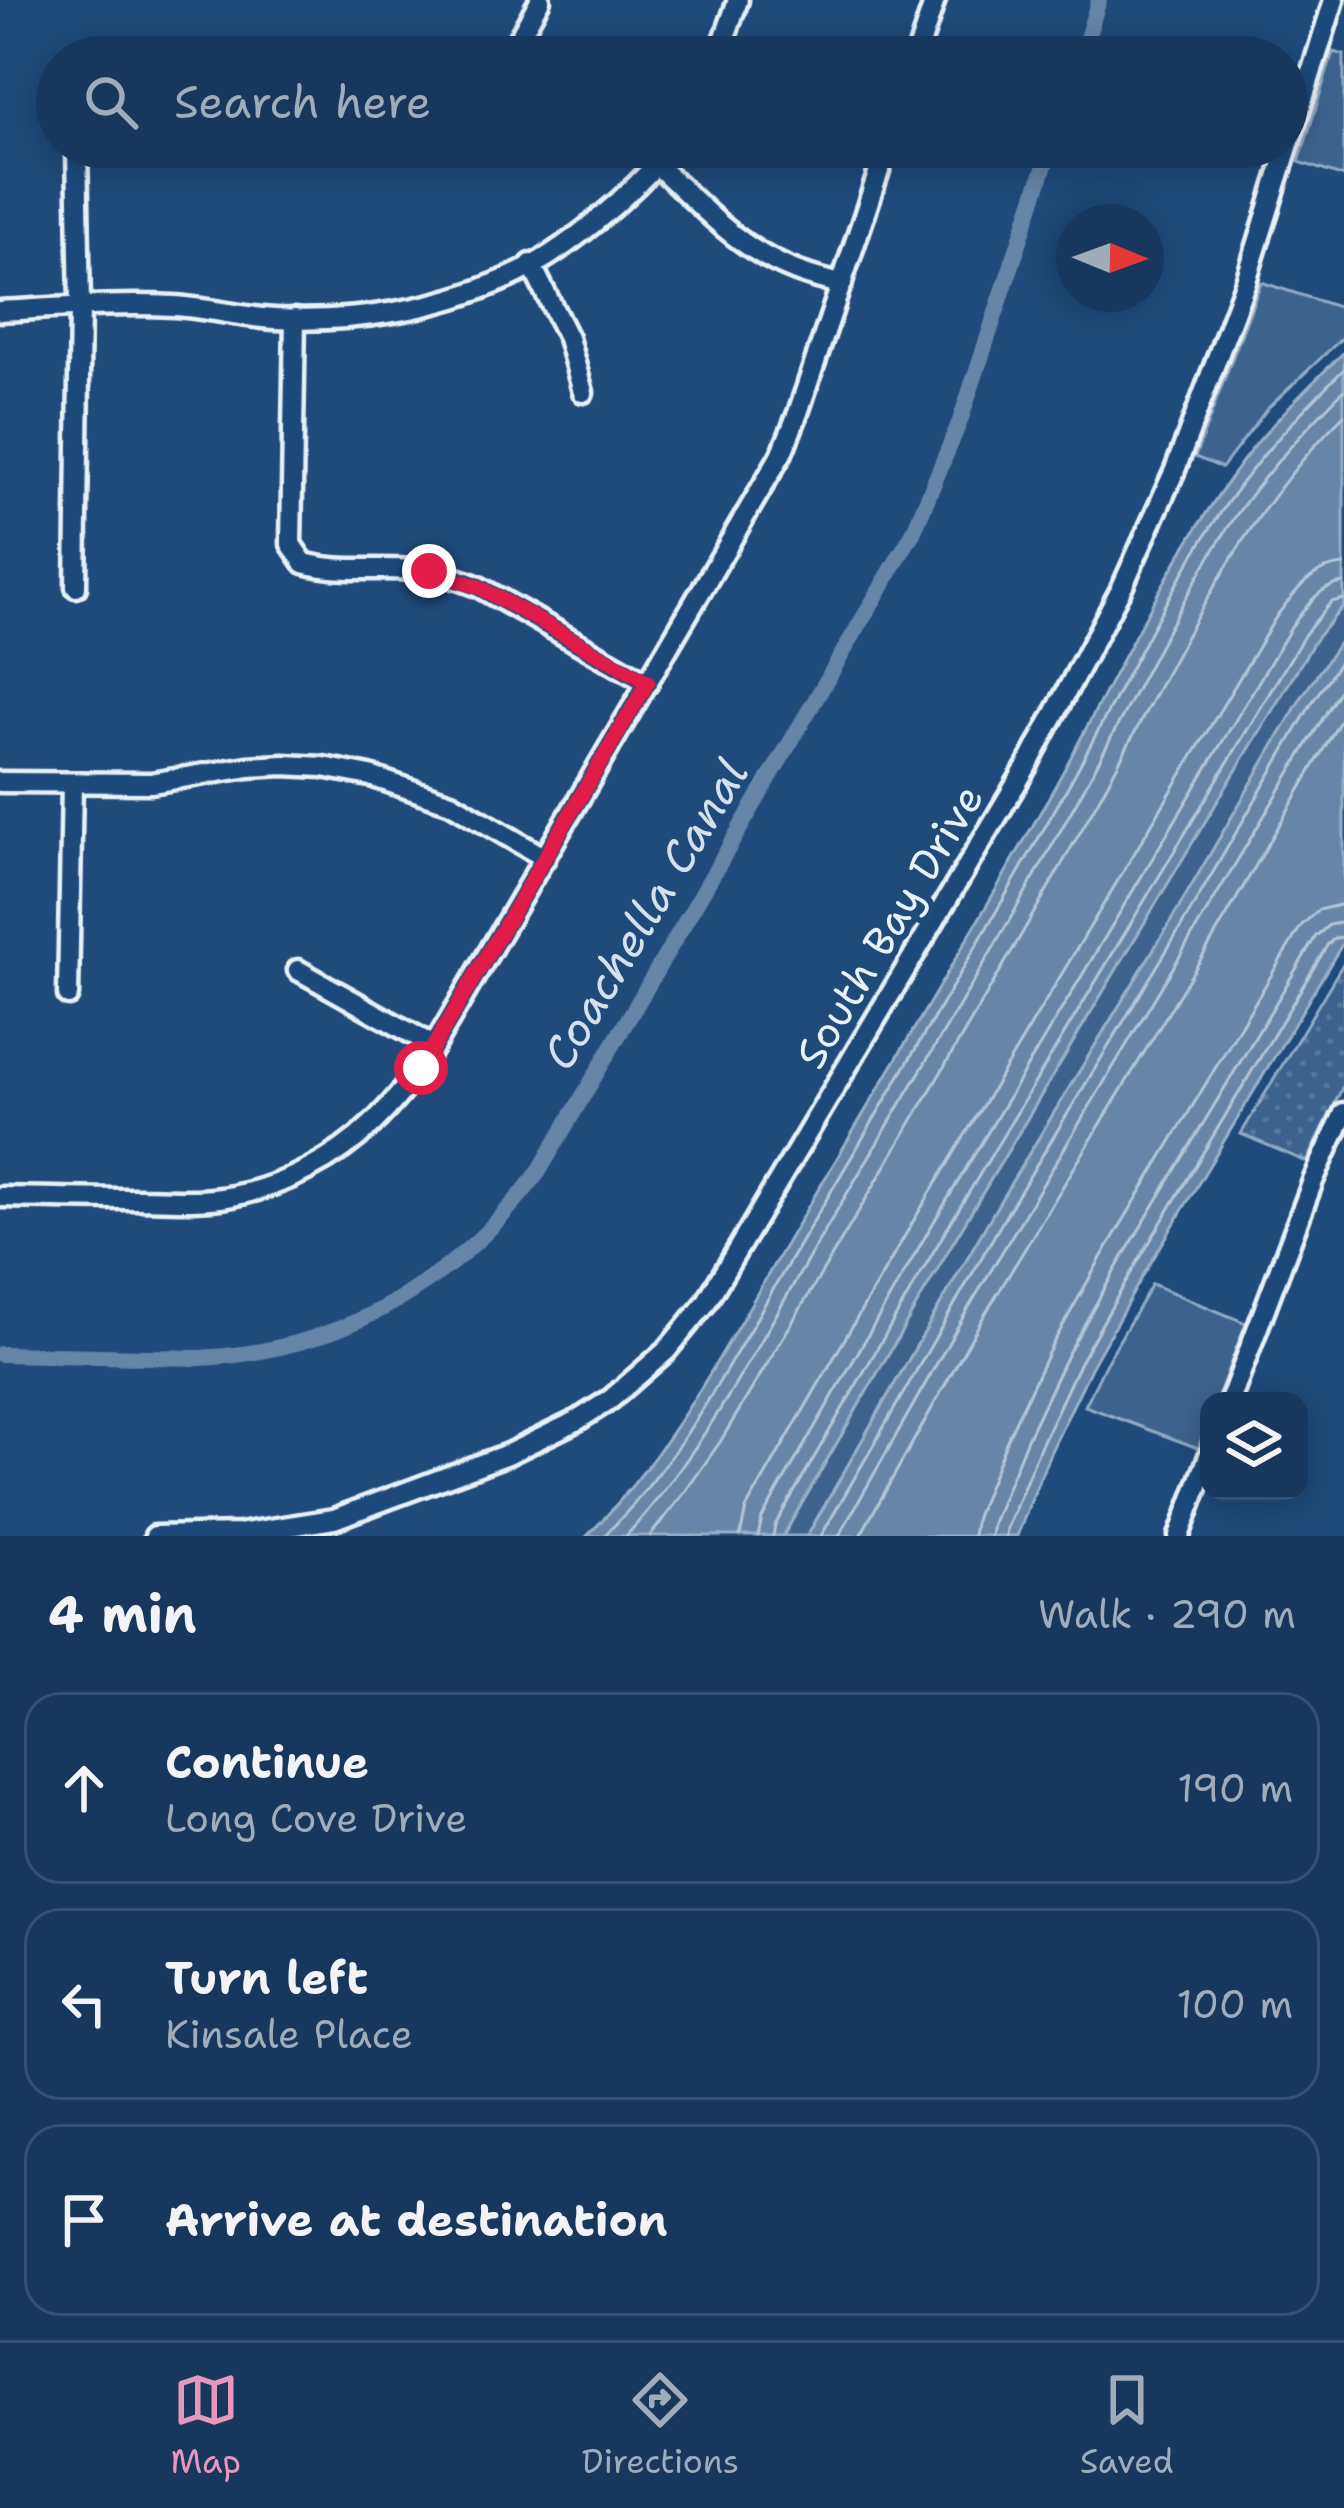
<!DOCTYPE html>
<html lang="en">
<head>
<meta charset="utf-8">
<style>
	body { margin:0; font-family:"Shantell Sans",sans-serif; background:#203f62; color:#f1f3f6 }
	.controls { position:absolute; right:36px; bottom:36px; display:grid; overflow:hidden; border-radius:24px; box-shadow:0 6px 30px #0003 }
	.controls button { width:108px; height:108px; display:grid; place-items:center; padding:0; border:0; border-bottom:3px solid #365272; background:#17385c; color:#f1f3f6; font:60px sans-serif }
	.compass { position:absolute; left:1056px; top:204px; width:108px; height:108px; border-radius:50%; background:#17385c; box-shadow:0 6px 30px #0003; rotate:91deg }
	.stop { position:absolute; width:36px; height:36px; margin:-27px; border:9px solid #e11d48; border-radius:50%; background:#fff }
	.stop.end { background:#e11d48; border-color:#fff; box-shadow:0 3px 12px #0008 }
	.list { margin:0; padding:0; list-style:none }
	h2 { display:flex; justify-content:space-between; align-items:center; height:156px; margin:0; padding:0 48px; font-size:51px }
	h2 small { font-size:39px; font-weight:400; color:#9eacbb }
	.list li { display:grid; grid-template-columns:78px 1fr auto; gap:36px; align-items:center; box-sizing:border-box; height:192px; margin:0 24px 24px; padding:0 24px; border:3px solid #365272; border-radius:36px }
	.list b { display:block; font-size:45px; white-space:nowrap }
	.list p { margin:0; font-size:39px; white-space:nowrap; color:#9eacbb }
	.list em { font-size:39px; font-style:normal; color:#9eacbb }
	.icon { flex:none; width:66px; height:66px; fill:none; stroke:currentColor; stroke-width:2; stroke-linecap:round; stroke-linejoin:round }
	.map { position:relative; flex:none; width:1344px; height:1536px; overflow:hidden }
	.search { position:absolute; background:#17385c; box-shadow:0 6px 30px #0003; left:36px; right:36px; top:36px; height:132px; display:flex; align-items:center; gap:30px; box-sizing:border-box; padding:0 42px; border-radius:66px; color:#9eacbb; font-size:45px }
	.sheet { height:804px; background:#17385c }
	nav { display:flex; justify-content:space-around; align-items:center; box-sizing:border-box; height:168px; border-top:3px solid #365272; background:#17385c; font-size:33px; color:#9eacbb }
	nav a { display:grid; justify-items:center; gap:6px }
	nav .on { color:#e797bd }
	.map>svg:first-child { display:block }
	.grass { fill:#3c628c; stroke:#92aac2; stroke-width:3 }
	.park { fill:url(#park-dots); stroke:#92aac2; stroke-width:3 }
	.water { fill:#6685a7; stroke:#9ab0c7; stroke-width:3 }
	.lines { fill:none; stroke-linecap:round; stroke-linejoin:round }
	.shore { stroke:#b4c6d8; stroke-width:3 }
	.canal { stroke:#6685a7; stroke-width:16 }
	.minor-casing { stroke:#e8f1f8; stroke-width:27 }
	.minor { stroke:#1f4a7a; stroke-width:18 }
	.route { stroke:#e11d48; stroke-width:15 }
	.labels { text-anchor:middle; stroke-width:12; stroke-linejoin:round; paint-order:stroke }
	.street-label { font-size:42px; fill:#e8f1f8; stroke:#1f4a7a }
	.water-label { font-size:45px; font-style:italic; fill:#d4e1ec; stroke:#1f4a7a }
</style>
</head>
<body>
<div class="map">
<svg width="1344" height="1536" viewBox="0 0 1344 1536">
	<defs>
		<pattern id="park-dots" width="8" height="8" patternUnits="userSpaceOnUse" patternTransform="scale(3)"><rect width="8" height="8" fill="#3c628c"/><path d="M2 2h.1M6 6h.1" fill="none" stroke="#58799d" stroke-width="1.8" stroke-linecap="round"/></pattern>
	</defs>
	<rect width="100%" height="100%" fill="#1f4a7a"/>
	<filter id="ink" filterUnits="userSpaceOnUse"><feTurbulence type="fractalNoise" baseFrequency=".00833" numOctaves="2"/><feDisplacementMap in="SourceGraphic" scale="24" xChannelSelector="R" yChannelSelector="G"/><feConvolveMatrix kernelMatrix="1 2 1 2 8 2 1 2 1" color-interpolation-filters="sRGB"/></filter>
	<g filter="url(#ink)">
		<g class="grass">
			<path d="M1333,52L1344,55V177L1299,162Z"/>
			<path d="M1261,282L1344,309V336L1267,409L1222,468L1195,457Z"/>
			<path d="M1344,605V636L1303,695L1171,921L999,1203L807,1536H783L952,1244L1197,835L1315,640Z"/>
			<path d="M1152,1284L1246,1323L1216,1401H1209V1419L1198,1448L1085,1406L1105,1365Z"/>
		</g>
		<path class="park" d="M1344,962V1084L1307,1162L1241,1134Z"/>
		<g class="water">
			<path d="M1344,352V605L1315,640L1197,835L952,1244L783,1536H587C671,1453 726,1345 786,1244C877,1090 971,937 1058,781C1116,675 1167,563 1239,466C1270,424 1307,388 1344,352Z"/>
			<path d="M1344,636V941L1141,1279L1091,1368L1051,1451L1017,1536H807L999,1203L1171,921L1303,695Z"/>
		</g>
		<g class="lines">
			<g class="shore">
				<path d="M604,1536C683,1458 735,1353 791,1259C883,1103 977,948 1066,790C1116,701 1159,606 1215,521C1252,464 1296,416 1344,369"/>
				<path d="M626,1536C707,1447 763,1335 824,1232C911,1086 1000,941 1082,792C1130,705 1173,613 1227,529C1260,478 1301,433 1344,390"/>
				<path d="M650,1536L685,1492L720,1442C847,1232 974,1020 1095,806C1171,671 1232,525 1344,415"/>
				<path d="M740,1536L746,1509L914,1220L1276,617C1295,592 1311,567 1344,565"/>
				<path d="M758,1536L762,1518L929,1230L1292,626C1306,607 1319,585 1344,583"/>
				<path d="M773,1536L775,1525L942,1237L1305,634L1331,602L1344,599"/>
				<path d="M821,1536L1009,1210L1181,927L1313,701L1344,656"/>
				<path d="M839,1536L966,1312L1344,683"/>
				<path d="M860,1536L981,1321L1210,944L1344,714"/>
				<path d="M973,1536L976,1517L1009,1435L1051,1347L1102,1256L1301,926L1318,910L1344,904"/>
				<path d="M991,1536L993,1523L1026,1441L1067,1355L1118,1265L1316,936L1329,925L1344,922"/>
				<path d="M1006,1536L1007,1528L1040,1447L1080,1362L1131,1273L1328,944L1335,938L1344,937"/>
			</g>
			<g class="canal">
				<path d="M1081,57L1099,0"/>
				<path d="M0,1354L199,1358C339,1352 455,1283 538,1173L913,533L960,421L1051,147"/>
			</g>
			<g class="minor-casing">
				<g id="minor">
					<path d="M501,57L519,38L540,0"/>
					<path d="M718,57L738,0"/>
					<path d="M916,57L935,0"/>
					<path d="M657,165C719,223 754,267 842,284"/>
					<path d="M531,264L568,338L583,392"/>
					<path d="M0,311C58,308 116,303 174,306C208,308 241,317 275,319C354,323 436,310 508,278C565,253 632,194 672,147"/>
					<path d="M295,319L291,544L304,563C339,573 376,567 412,570C436,571 457,578 479,587L648,683"/>
					<path d="M76,587L80,307L77,147"/>
					<path d="M0,782L151,783L248,767L284,765L323,767L370,776L451,803L545,858"/>
					<path d="M298,970L434,1046"/>
					<path d="M68,995L72,783"/>
					<path d="M0,1197C47,1198 93,1199 140,1199C171,1200 203,1202 233,1196C284,1186 335,1160 372,1124C390,1107 406,1087 421,1068L782,453L798,413L887,147"/>
					<path d="M1230,1401L1313,1181L1344,1113"/>
					<path d="M155,1536L239,1534L334,1519L508,1454L578,1420L611,1399L666,1351L705,1304L1027,766L1123,585L1175,470L1246,281L1334,0"/>
					<path d="M1179,1536L1209,1456"/>
				</g>
			</g>
			<use href="#minor" class="minor"/>
		</g>
	</g>
	<g class="lines" filter="url(#ink)">
		<path class="route" d="M421,1068L648,682L479,587L429,571"/>
	</g>
	<g class="labels">
		<g class="street-label">
			<text transform="translate(889 926) rotate(-59)" y="15">South Bay Drive</text>
		</g>
		<g class="water-label">
			<text transform="translate(645 914) rotate(-59)" y="16">Coachella Canal</text>
		</g>
	</g>
</svg>
<div class="controls">
<button><svg class="icon" aria-label="layers" viewBox="0 0 24 24"><path d="M12 4l9 5-9 5-9-5zM3 14l9 5 9-5"/></svg></button>
</div>
<svg class="compass" viewBox="-18 -18 36 36"><path d="M0-13l5 13h-10z" fill="#e53935"/><path d="M0 13l5-13h-10z" fill="#9eacbb"/></svg>
<div class="stop" style="left:421px;top:1068px"></div>
<div class="stop end" style="left:429px;top:571px"></div>
<div class="search"><svg class="icon" aria-label="search" viewBox="0 0 24 24"><circle cx="10" cy="10" r="6"/><path d="M15 15l6 6"/></svg>Search here</div>
</div>
<section class="sheet">
<h2>4 min<small>Walk · 290 m</small></h2>
<ul class="list">
<li><svg class="icon" aria-label="ahead" viewBox="0 0 24 24"><path d="M12 20V5M6 11l6-6 6 6"/></svg><div><b>Continue</b><p>Long Cove Drive</p></div><em>190 m</em></li>
<li><svg class="icon" aria-label="left" viewBox="0 0 24 24"><path d="M17 20v-9H6M10 6l-5 5 5 5"/></svg><div><b>Turn left</b><p>Kinsale Place</p></div><em>100 m</em></li>
<li><svg class="icon" aria-label="arrive" viewBox="0 0 24 24"><path d="M6 21V4h12l-3 4 3 4H6"/></svg><div><b>Arrive at destination</b></div></li>
</ul>
</section>
<nav>
<a class="on"><svg class="icon" aria-label="map" viewBox="0 0 24 24"><path d="M3 6l6-2 6 2 6-2v14l-6 2-6-2-6 2zM9 4v14M15 6v14"/></svg>Map</a>
<a><svg class="icon" aria-label="directions" viewBox="0 0 24 24"><path d="M12 3l9 9-9 9-9-9zM9 14v-3h6M13 9l2 2-2 2"/></svg>Directions</a>
<a><svg class="icon" aria-label="saved" viewBox="0 0 24 24"><path d="M7 4h10v16l-5-4-5 4z"/></svg>Saved</a>
</nav>
</body>
</html>
